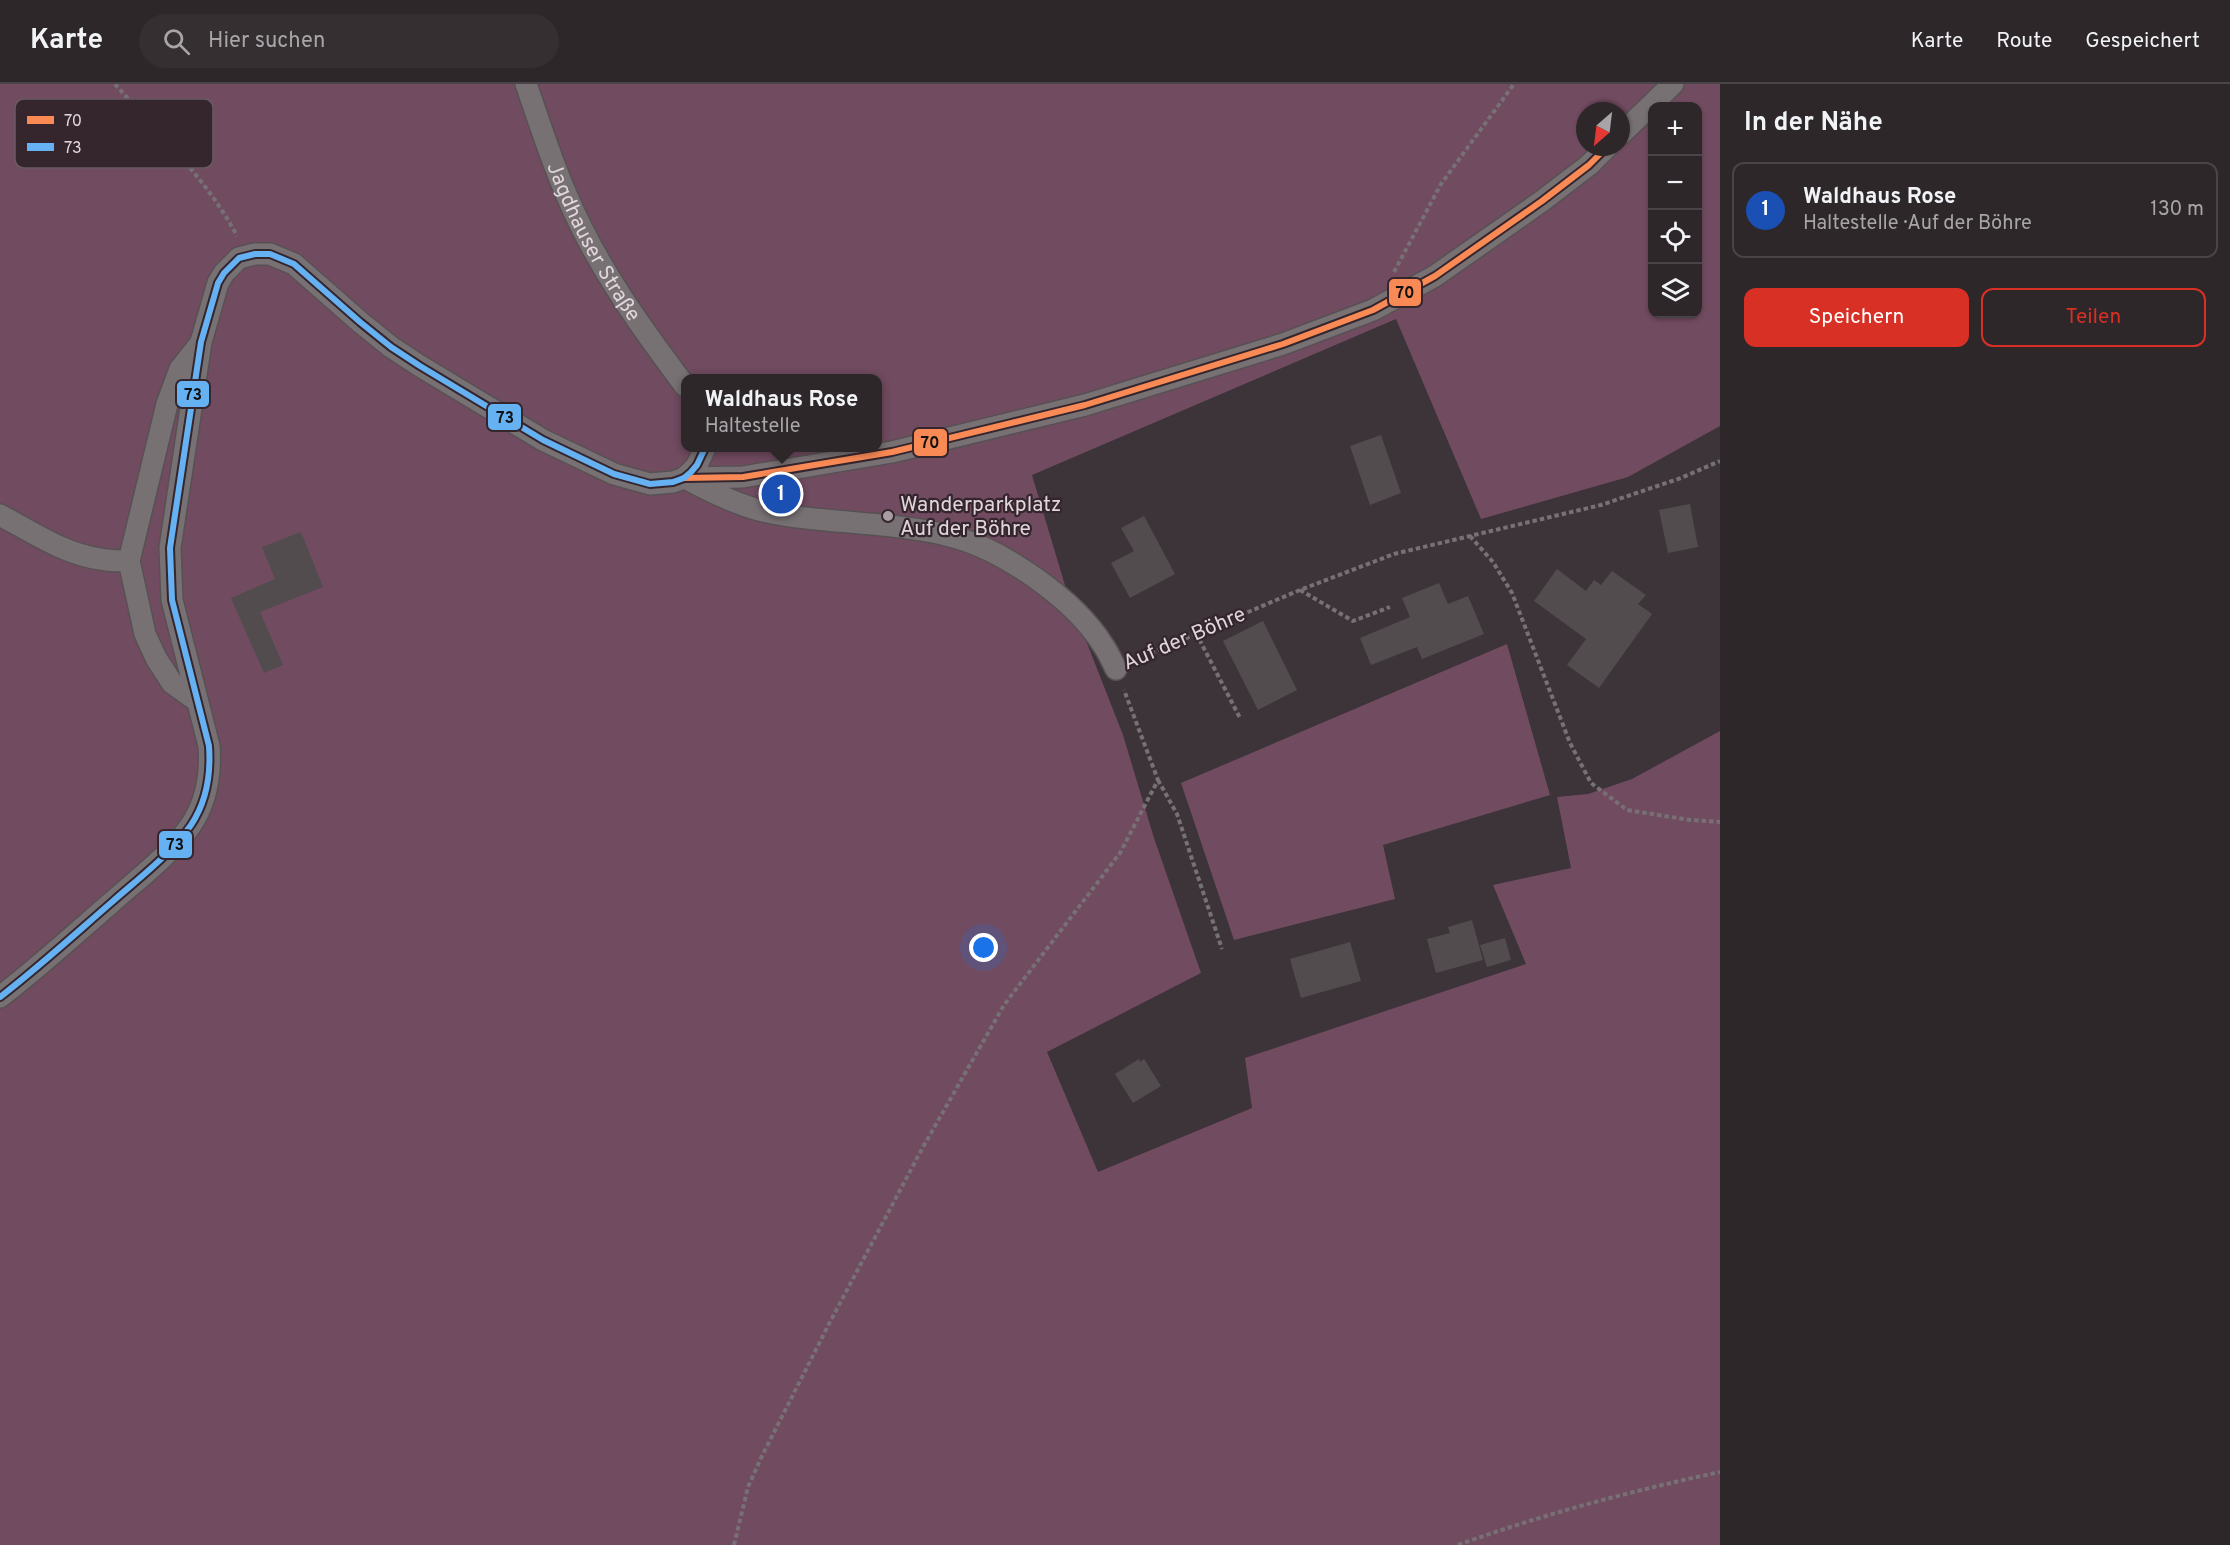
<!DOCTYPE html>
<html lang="de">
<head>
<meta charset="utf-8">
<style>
	body { margin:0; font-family:Overpass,sans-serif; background:#352f32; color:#f1f3f6 }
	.controls { position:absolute; right:18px; top:18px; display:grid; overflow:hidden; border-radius:12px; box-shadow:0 2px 4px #0004 }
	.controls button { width:54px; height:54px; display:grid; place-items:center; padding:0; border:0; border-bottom:2px solid #484447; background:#2d272a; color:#f1f3f6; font:30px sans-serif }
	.compass { position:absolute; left:1576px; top:18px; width:54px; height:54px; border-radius:50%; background:#2d272a; box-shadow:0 2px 4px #0004; rotate:208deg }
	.you { position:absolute; left:984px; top:864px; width:21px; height:21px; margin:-15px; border:4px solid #fff; border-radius:50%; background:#1a73e8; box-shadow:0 0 0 9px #1a73e833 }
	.badge { display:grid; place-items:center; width:39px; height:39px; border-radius:50%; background:#d93025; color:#fff; font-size:20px; font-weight:700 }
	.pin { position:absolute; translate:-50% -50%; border:3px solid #fff; box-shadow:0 2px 6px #0006 }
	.popup { position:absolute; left:681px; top:290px; width:201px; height:78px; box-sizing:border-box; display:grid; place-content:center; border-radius:12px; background:#2d272a; filter:drop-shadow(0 2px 4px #0005); font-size:20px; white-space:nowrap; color:#a7a5a8 }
	.popup b { font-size:22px; color:#f1f3f6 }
	.popup::after { content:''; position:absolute; left:50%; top:100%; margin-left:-12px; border:12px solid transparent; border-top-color:#2d272a }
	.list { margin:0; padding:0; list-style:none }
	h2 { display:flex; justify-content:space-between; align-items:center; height:78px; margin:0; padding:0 24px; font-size:26px }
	h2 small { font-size:20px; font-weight:400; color:#a7a5a8 }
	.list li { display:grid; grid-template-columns:39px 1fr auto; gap:18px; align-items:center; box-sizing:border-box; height:96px; margin:0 12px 12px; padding:0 12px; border:2px solid #484447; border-radius:12px }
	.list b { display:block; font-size:22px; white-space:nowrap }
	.list p { margin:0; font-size:20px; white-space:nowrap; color:#a7a5a8 }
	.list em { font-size:20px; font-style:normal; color:#a7a5a8 }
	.actions { display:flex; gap:12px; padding:18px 24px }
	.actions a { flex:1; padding:14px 0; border:2px solid #d93025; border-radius:12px; text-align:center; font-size:21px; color:#d93025 }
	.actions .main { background:#d93025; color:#fff }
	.icon { flex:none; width:33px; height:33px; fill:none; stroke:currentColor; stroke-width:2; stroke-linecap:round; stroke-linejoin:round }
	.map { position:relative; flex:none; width:1720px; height:1461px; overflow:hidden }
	header { display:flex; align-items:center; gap:36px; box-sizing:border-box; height:84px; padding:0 30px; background:#2d272a; border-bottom:2px solid #484447 }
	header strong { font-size:28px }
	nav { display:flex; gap:33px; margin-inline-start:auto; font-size:21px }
	.search { width:420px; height:54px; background:#352f32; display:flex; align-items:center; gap:15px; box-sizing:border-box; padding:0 21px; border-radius:33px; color:#a7a5a8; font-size:22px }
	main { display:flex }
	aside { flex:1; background:#2d272a }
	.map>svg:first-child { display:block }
	.green { fill:#714b60; fill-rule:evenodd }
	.building { fill:#524c4f }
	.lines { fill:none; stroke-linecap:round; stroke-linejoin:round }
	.minor-casing { stroke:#585154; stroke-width:24 }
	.path { stroke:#777074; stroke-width:4; stroke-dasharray:4.5 3; stroke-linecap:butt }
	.minor { stroke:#787174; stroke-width:21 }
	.bus-1-casing { stroke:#35262e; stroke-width:10 }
	.bus-2-casing { stroke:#35262e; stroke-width:10 }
	.bus-1 { stroke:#f98a56; stroke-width:6 }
	.bus-2 { stroke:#66b1f2; stroke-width:6 }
	.poi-dot { fill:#a79da2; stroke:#35262e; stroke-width:2 }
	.labels { text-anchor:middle; stroke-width:4.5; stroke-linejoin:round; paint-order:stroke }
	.street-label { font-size:21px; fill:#e0d6db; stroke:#35262e }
	.poi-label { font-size:21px; fill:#e0d6db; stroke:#35262e; text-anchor:start }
	.key { fill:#35262e; stroke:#685b62; stroke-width:1.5 }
	.key-label { font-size:16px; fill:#e0d6db }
	.line-badge { stroke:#35262e; stroke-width:2 }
	.pale-badge-label { font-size:16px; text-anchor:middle; font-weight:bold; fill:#111 }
</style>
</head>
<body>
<header>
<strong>Karte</strong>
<div class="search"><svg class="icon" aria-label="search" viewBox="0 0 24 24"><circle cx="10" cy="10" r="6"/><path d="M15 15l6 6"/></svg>Hier suchen</div>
<nav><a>Karte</a><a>Route</a><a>Gespeichert</a></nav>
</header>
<main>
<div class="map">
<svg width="1720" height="1461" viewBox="0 0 1720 1461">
	<rect width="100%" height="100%" fill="#3c3438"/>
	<g class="green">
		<path d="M0,0H1720V342L1628,393L1481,435L1396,235L1032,391L1067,508L1123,651L1154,754L1201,889L1047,968L1098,1088L1252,1024L1245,974L1526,880L1493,801L1571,784L1557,713L1588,710L1632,695L1720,647V1461H0ZM1652,22H1698V230H1652ZM1585,27H1621V63H1585ZM685,294H877V364H685Z"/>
		<path d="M1507,560L1550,711L1383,761L1395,815L1234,856L1181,699Z"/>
	</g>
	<g class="building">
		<path d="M1381,351L1401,409L1370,421L1350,362Z"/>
		<path d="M1690,420L1698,463L1668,469L1659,426Z"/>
		<path d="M1144,432L1175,490L1130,514L1111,479L1134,467L1121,444Z"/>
		<path d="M301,448L323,503L260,528L283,581L264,589L231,514L275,495L262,463Z"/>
		<path d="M1557,485L1586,507L1594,496L1601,501L1612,487L1646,511L1638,520L1652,530L1599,604L1567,581L1586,555L1534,517Z"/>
		<path d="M1439,499L1448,520L1468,512L1484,550L1422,575L1417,563L1371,581L1360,554L1410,533L1402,514Z"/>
		<path d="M1263,537L1297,606L1258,626L1223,557Z"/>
		<path d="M1472,836L1483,876L1436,889L1427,855L1450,849L1448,843Z"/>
		<path d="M1505,854L1511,876L1487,883L1480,861Z"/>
		<path d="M1350,858L1361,897L1301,914L1290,875Z"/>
		<path d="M1139,975L1140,978L1144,975L1161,1002L1133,1019L1115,990Z"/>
	</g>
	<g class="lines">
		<g class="minor-casing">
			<g id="minor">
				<path id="s1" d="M526,0C539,37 551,76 567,112C596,181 640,242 685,302"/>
				<path d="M1621,50L1673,0"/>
				<path d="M684,394L743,393L892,368L1085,321L1283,260L1373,226L1435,192L1542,117L1589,81L1607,63"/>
				<path d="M687,395C711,408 733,419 759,426C822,441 891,436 954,453C1005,467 1074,515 1103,561C1108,568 1112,577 1116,585"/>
				<path d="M0,431C32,448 64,470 100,475C109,477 119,477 129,477"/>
				<path d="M197,617L172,599L156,574L145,550L129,477L167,320L180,285L199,261"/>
				<path d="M0,913C39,883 75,850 112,818C139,794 170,771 191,741C207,717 211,690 209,662L172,516L170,464L201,258L218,199L224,189L239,174L255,170H270L294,180L360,238L391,263L420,282L543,356L614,390L650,400L673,398L684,394L691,388L697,381L705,364"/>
			</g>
		</g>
		<g class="path">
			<path d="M115,0C156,47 208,96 237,152"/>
			<path d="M1394,188L1441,100L1514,0"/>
			<path d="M1470,452L1493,478L1512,509L1570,659L1591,699L1627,726L1690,736L1720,738"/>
			<path d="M1300,506L1353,537L1390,523"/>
			<path d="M1196,549L1240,634"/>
			<path d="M1137,575L1300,506L1394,470L1601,421L1681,394L1720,377"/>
			<path d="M1158,696L1177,730L1222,865"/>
			<path d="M734,1461L748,1403L762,1372L830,1238L923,1063L1004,921L1120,769L1158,696L1124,606"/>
			<path d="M1458,1461C1544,1430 1631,1407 1720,1388"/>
		</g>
		<use href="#minor" class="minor"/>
		<g class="bus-1-casing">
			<path id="bus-1" d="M684,394L743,393L892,368L1085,321L1283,260L1373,226L1435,192L1542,117L1589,81L1607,63"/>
		</g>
		<g class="bus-2-casing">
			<path id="bus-2" d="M0,913C39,883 75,850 112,818C139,794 170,771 191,741C207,717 211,690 209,662L172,516L170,464L201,258L218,199L224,189L239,174L255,170H270L294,180L360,238L391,263L420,282L543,356L614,390L650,400L673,398L684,394L691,388L697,381L705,364"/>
		</g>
		<use href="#bus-1" class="bus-1"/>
		<use href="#bus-2" class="bus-2"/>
	</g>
	<circle class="poi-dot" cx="888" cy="432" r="6"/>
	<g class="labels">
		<g class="street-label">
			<text dy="7" stroke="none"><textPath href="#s1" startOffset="172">Jagdhauser Straße</textPath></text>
			<text transform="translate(1184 554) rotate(-23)" y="7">Auf der Böhre</text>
		</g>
		<g class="poi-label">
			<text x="900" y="427">Wanderparkplatz<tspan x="900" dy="24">Auf der Böhre</tspan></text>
		</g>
	</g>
	<rect x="15" y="15" width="198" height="69" rx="9" class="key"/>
	<rect x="27" y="32" width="27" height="8" fill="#f98a56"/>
	<rect x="27" y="59" width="27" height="8" fill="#66b1f2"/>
	<g class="key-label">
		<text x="64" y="42">70</text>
		<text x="64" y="69">73</text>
	</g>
	<g class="line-badge">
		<rect x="1388" y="194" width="34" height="29" rx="6" fill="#f98a56"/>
		<rect x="176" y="296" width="34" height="28" rx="6" fill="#66b1f2"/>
		<rect x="487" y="319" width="35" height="28" rx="6" fill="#66b1f2"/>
		<rect x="913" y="344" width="35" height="29" rx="6" fill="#f98a56"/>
		<rect x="158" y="746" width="35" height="29" rx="6" fill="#66b1f2"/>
	</g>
	<g class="pale-badge-label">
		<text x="1405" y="214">70</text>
		<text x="193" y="316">73</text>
		<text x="505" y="339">73</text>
		<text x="930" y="364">70</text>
		<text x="175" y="766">73</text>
	</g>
</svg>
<div class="controls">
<button>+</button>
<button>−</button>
<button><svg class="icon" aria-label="locate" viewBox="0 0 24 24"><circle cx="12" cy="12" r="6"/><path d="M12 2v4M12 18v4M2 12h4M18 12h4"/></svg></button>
<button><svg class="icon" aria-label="layers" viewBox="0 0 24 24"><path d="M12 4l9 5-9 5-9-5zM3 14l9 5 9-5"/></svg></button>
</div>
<svg class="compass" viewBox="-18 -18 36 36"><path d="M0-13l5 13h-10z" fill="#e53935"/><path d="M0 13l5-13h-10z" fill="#a7a5a8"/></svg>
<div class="you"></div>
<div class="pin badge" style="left:781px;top:410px;background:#1a4fb4">1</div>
<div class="popup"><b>Waldhaus Rose</b>Haltestelle</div>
</div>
<aside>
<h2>In der Nähe<small></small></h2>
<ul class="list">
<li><span class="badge" style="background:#1a4fb4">1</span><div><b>Waldhaus Rose</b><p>Haltestelle · Auf der Böhre</p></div><em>130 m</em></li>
</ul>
<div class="actions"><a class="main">Speichern</a><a>Teilen</a></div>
</aside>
</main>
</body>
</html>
